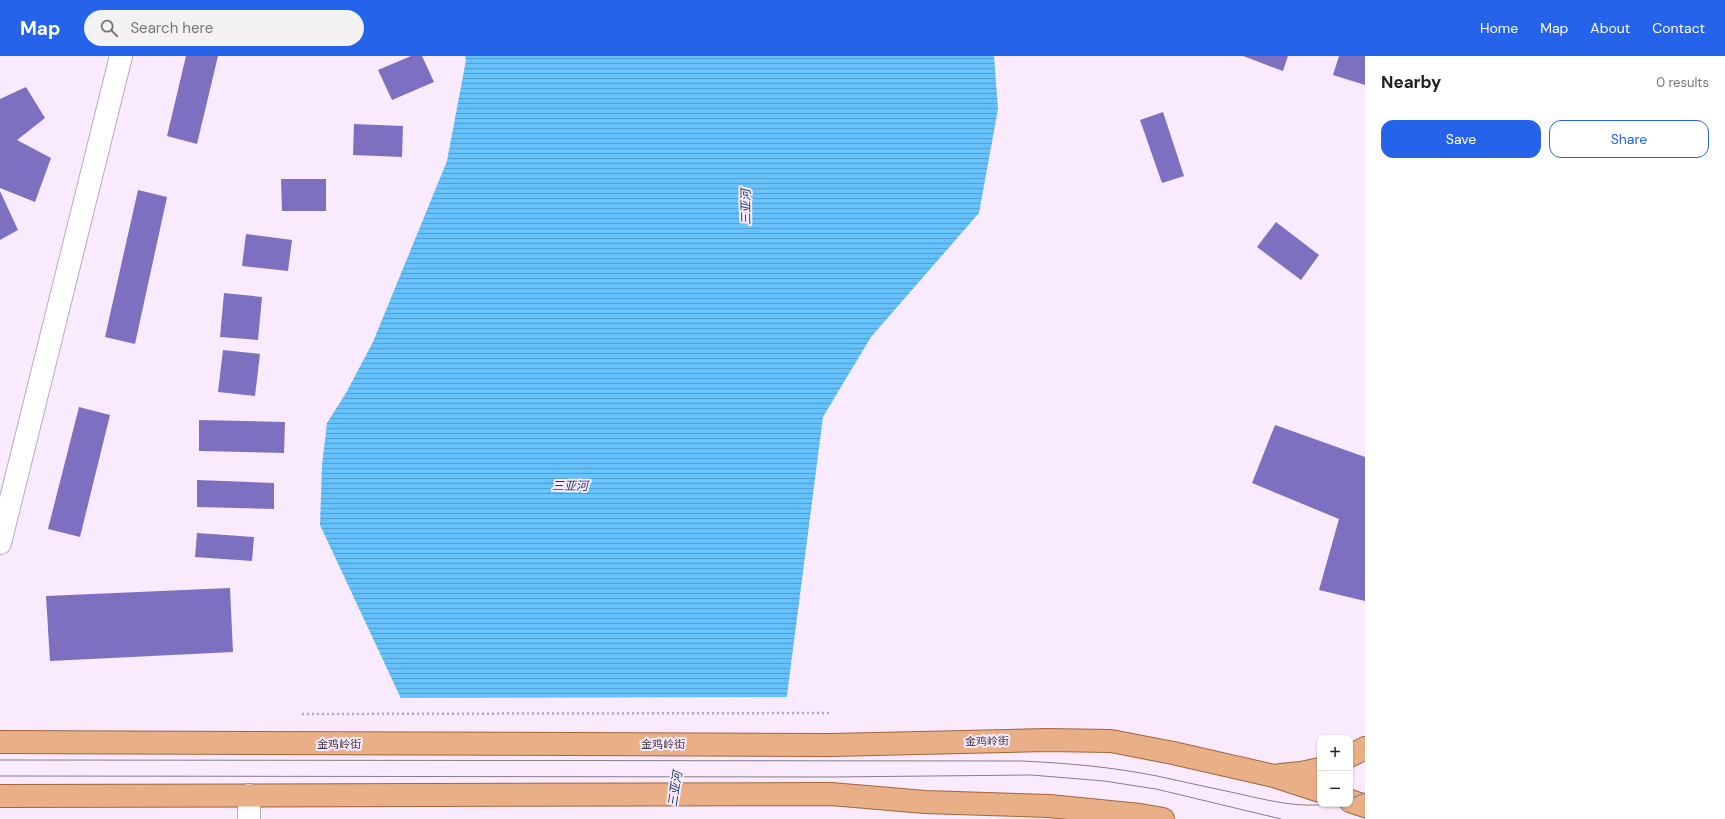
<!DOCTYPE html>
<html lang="en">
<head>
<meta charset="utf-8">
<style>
	body { margin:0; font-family:"DM Sans","Noto Sans SC",sans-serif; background:#f2f2f2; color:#202124 }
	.controls { position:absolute; right:12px; bottom:12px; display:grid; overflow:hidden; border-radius:8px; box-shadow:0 1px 3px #0004 }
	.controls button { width:36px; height:36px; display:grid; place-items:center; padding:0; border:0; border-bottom:1px solid #e0e0e0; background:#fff; color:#202124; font:20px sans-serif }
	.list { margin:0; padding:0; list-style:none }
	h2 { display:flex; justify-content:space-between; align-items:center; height:52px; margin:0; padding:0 16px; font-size:17px }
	h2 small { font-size:13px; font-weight:400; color:#757577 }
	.actions { display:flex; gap:8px; padding:12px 16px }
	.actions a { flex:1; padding:9px 0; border:1px solid #2563eb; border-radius:12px; text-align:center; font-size:14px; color:#2563eb }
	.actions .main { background:#2563eb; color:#fff }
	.icon { flex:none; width:22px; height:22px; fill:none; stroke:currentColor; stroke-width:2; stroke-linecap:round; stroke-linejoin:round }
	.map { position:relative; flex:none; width:1365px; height:763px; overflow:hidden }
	header { display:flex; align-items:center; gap:24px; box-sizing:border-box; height:56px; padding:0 20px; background:#2563eb; color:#fff }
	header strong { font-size:19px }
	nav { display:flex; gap:22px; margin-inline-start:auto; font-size:14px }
	.search { width:280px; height:36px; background:#f2f2f2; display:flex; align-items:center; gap:10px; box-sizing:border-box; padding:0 14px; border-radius:22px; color:#757577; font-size:15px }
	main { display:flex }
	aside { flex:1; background:#fff }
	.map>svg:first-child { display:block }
	.water { fill:url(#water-rules) }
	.pier { fill:#faeafe }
	.building { fill:#7e70c1 }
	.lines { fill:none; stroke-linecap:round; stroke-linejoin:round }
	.street-casing { stroke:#b9aabd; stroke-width:24 }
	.primary-casing { stroke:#a3643a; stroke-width:24 }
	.path { stroke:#b3a6b5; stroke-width:2.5; stroke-dasharray:2 3; stroke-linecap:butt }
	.street { stroke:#fff; stroke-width:22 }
	.primary { stroke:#e9b088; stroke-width:22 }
	.tram { stroke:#867d89; stroke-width:1 }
	.labels { text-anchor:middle; stroke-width:4; stroke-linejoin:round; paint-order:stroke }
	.street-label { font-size:11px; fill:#3e383f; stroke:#faeafe }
	.water-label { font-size:12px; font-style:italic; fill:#113951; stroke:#faeafe }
</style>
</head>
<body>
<header>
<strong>Map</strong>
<div class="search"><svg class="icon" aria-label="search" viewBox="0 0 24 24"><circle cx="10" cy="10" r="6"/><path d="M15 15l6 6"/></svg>Search here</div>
<nav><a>Home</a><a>Map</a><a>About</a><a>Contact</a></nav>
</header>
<main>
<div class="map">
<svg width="1365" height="763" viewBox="0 0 1365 763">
	<defs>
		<pattern id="water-rules" width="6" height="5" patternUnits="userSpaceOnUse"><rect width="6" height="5" fill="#65c2fc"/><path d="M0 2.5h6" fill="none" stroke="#559fcd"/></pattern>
	</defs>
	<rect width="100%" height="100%" fill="#faeafe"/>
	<path class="water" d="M465,0H994L998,53L979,157L871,281L823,361L771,763L433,711L320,469L322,409L327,367L346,337L373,286L447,105L466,4Z"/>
	<path class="pier" d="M789,641L773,763H531L432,713L399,642Z"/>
	<g class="building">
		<path d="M186,0H218L197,88L167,80Z"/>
		<path d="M411,0H422L434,26L392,44L378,14Z"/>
		<path d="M1243,0H1288L1283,15Z"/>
		<path d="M1339,0H1365V29L1333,19Z"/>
		<path d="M26,31L45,62L17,84L51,102L35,146L0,132V43Z"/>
		<path d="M1163,56L1184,120L1162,127L1140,64Z"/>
		<path d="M354,68L403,70L402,101L353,99Z"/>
		<path d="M281,123H326V155H282Z"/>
		<path d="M138,134L167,141L135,288L105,281Z"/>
		<path d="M0,135L18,174L0,184Z"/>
		<path d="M1276,166L1319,199L1301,224L1257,191Z"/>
		<path d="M246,178L292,184L288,215L242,210Z"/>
		<path d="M224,237L262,241L258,284L220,281Z"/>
		<path d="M223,294L260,298L255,340L218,336Z"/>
		<path d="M79,351L110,359L80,481L48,473Z"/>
		<path d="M199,364L285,366L284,397L199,395Z"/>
		<path d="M1275,369L1365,401V545L1319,534L1339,463L1252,427Z"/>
		<path d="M197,424L274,427V453L197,451Z"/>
		<path d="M197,477L254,481L252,505L195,501Z"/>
		<path d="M230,532L233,596L50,605L46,540Z"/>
	</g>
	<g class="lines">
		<g class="street-casing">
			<g id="street">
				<path d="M0,487L121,0"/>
				<path d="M249,739V763"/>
			</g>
		</g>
		<g class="primary-casing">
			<g id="primary">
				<path d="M0,686L831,689L1046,684L1111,685L1173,697L1274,720L1320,735"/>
				<path d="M1350,700L1365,692"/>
				<path d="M1280,719L1301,717L1320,713"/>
				<path d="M0,740L831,738L925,746L1049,750L1140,759L1163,763"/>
				<path d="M1350,745L1365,750"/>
			</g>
		</g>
		<path class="path" d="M302,658L832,657"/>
		<use href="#street" class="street"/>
		<use href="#primary" class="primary"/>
		<g class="tram">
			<path d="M0,704L1021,705C1067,707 1112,711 1157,720C1184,726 1212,732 1240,738C1270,745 1299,752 1330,748"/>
			<path d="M0,720L831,721L1031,719L1104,725L1156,733L1281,763"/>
			<path d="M1350,743L1365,737"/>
			<path d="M1364,763H1365"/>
		</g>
	</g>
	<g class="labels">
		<g class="street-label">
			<text transform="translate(987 685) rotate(-1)" y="4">金鸡岭街</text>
			<text x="339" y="692">金鸡岭街</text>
			<text x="663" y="692">金鸡岭街</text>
		</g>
		<g class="water-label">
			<text transform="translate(746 151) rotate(-91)" y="4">三亚河</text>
			<text x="570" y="434">三亚河</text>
			<text transform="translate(675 733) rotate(-81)" y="4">三亚河</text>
		</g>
	</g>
</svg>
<div class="controls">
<button>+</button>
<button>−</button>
</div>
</div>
<aside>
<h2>Nearby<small>0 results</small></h2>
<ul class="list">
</ul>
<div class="actions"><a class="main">Save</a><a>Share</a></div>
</aside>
</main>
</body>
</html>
